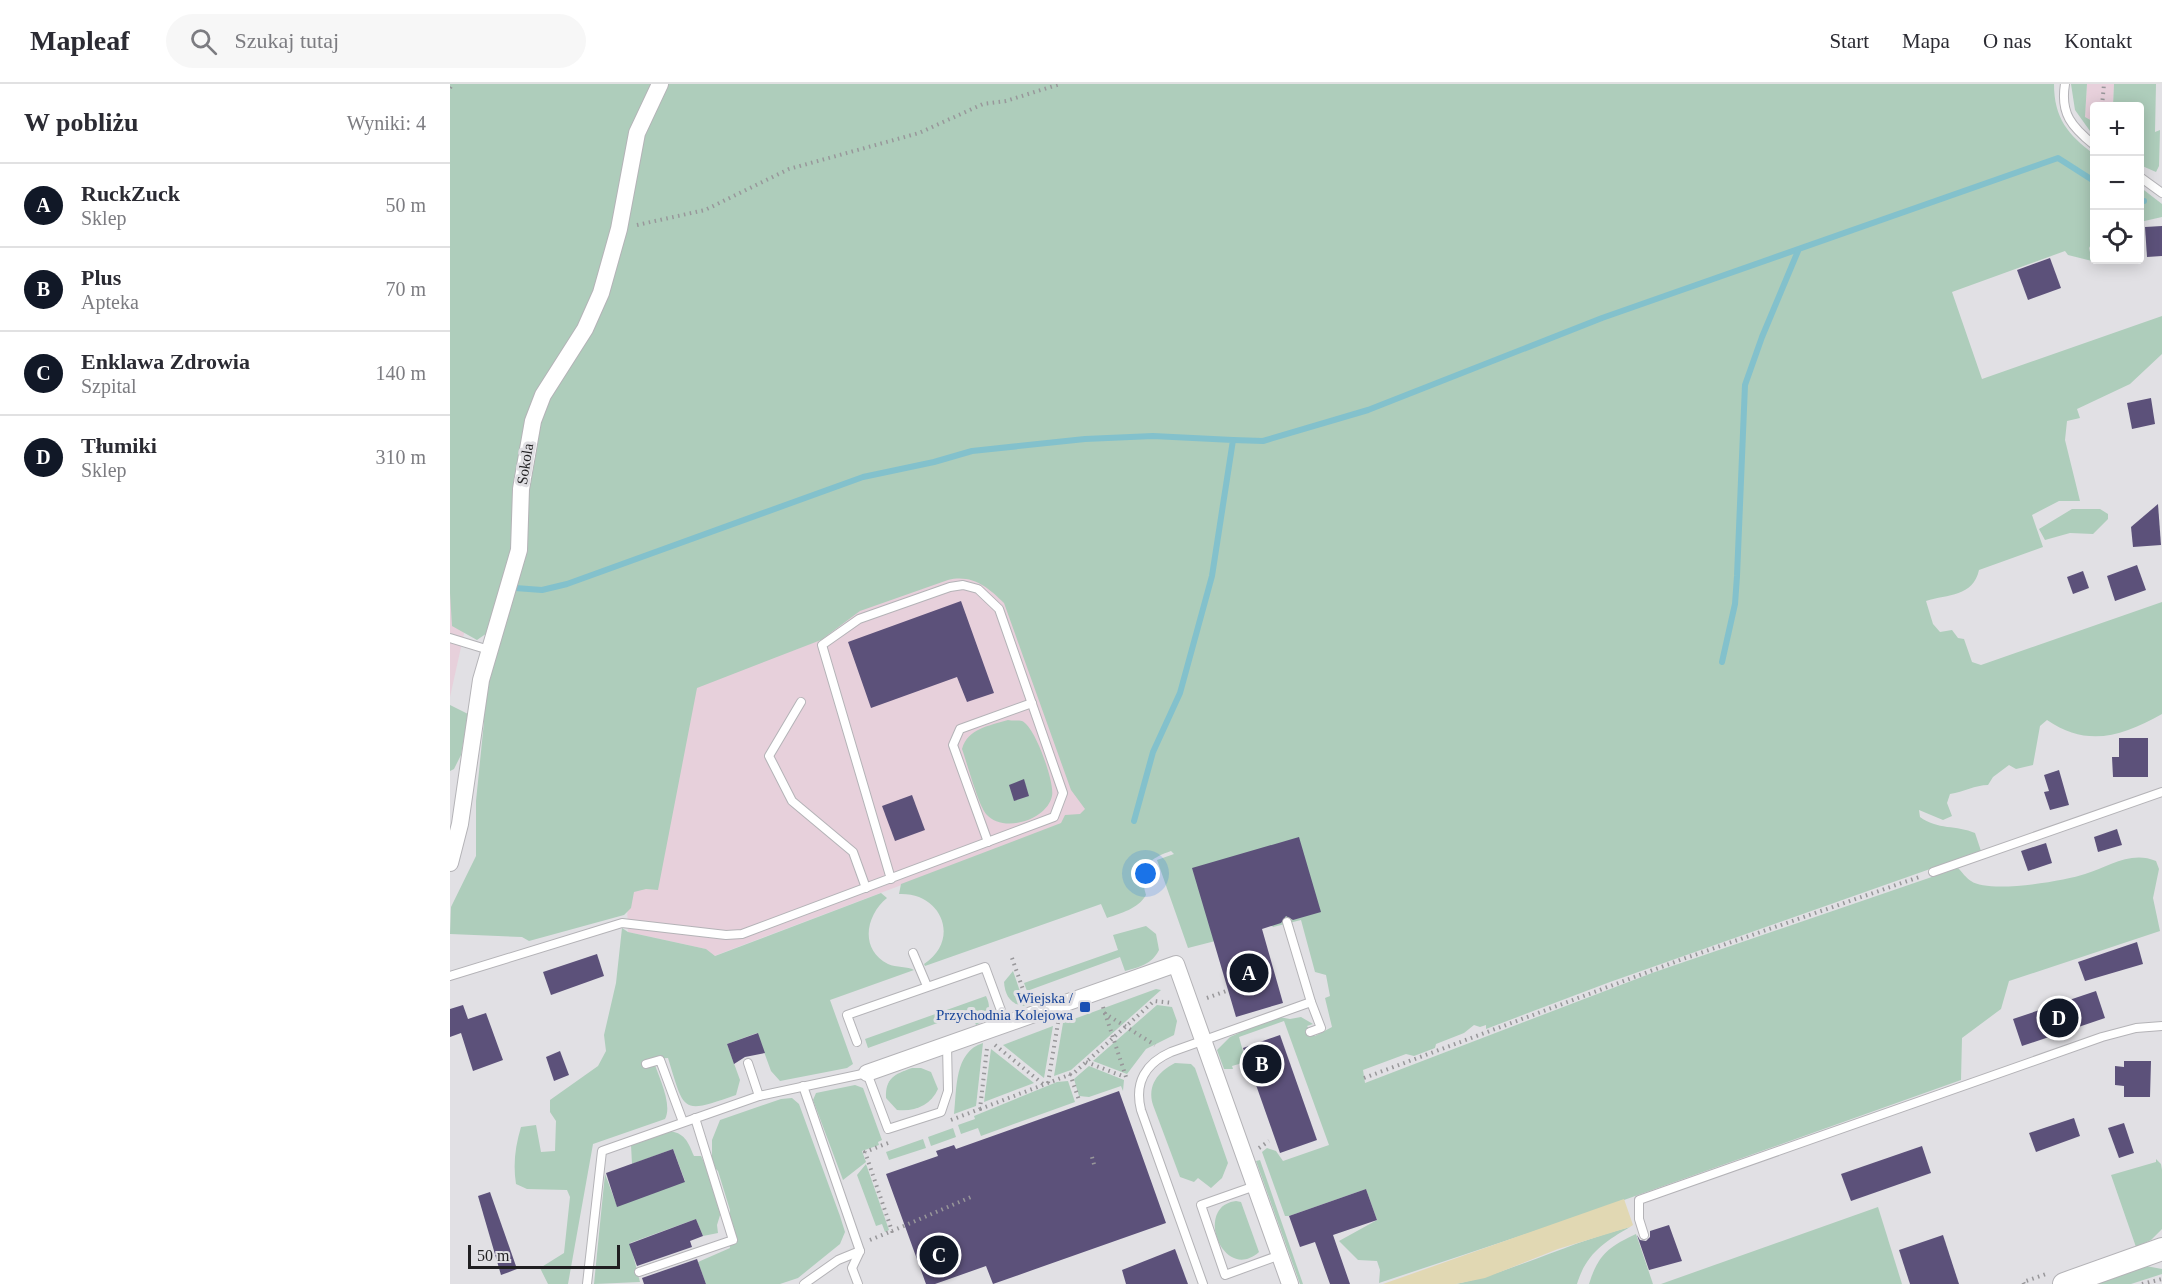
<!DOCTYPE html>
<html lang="pl">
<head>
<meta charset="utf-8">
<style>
	body { margin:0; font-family:Georgia,serif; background:#f7f7f7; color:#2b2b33 }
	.controls { position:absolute; right:18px; top:18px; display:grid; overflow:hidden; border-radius:6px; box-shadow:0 3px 15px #0003 }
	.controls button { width:54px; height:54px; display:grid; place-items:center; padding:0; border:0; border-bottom:2px solid #e1e1e2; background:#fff; color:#2b2b33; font:30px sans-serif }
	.scale { position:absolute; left:18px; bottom:15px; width:152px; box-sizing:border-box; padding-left:6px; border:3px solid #201f21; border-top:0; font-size:16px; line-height:21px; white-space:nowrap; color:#201f21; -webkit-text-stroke:4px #e1e0e4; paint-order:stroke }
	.you { position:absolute; left:696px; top:790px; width:21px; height:21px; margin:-15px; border:4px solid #fff; border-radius:50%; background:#1a73e8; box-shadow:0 0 0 9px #1a73e833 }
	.badge { display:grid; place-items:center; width:39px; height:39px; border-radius:50%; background:#111827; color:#fff; font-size:20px; font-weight:700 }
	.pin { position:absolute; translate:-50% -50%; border:3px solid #fff; box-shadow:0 2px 6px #0006 }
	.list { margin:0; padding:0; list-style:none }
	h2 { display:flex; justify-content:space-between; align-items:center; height:78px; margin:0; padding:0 24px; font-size:26px }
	h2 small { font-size:20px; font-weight:400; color:#7c7c81 }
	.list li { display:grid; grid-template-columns:39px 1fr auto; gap:18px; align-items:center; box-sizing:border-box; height:84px; padding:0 24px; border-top:2px solid #e1e1e2 }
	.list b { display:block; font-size:22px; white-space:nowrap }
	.list p { margin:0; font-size:20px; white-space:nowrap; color:#7c7c81 }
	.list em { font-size:20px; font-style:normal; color:#7c7c81 }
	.icon { flex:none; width:33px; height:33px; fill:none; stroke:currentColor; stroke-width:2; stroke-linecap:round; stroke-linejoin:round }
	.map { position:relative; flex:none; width:1712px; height:1200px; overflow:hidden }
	header { display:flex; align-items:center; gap:36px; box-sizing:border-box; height:84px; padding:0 30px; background:#fff; border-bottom:2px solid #e1e1e2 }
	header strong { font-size:28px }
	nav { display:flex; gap:33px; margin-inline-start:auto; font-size:21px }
	.search { width:420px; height:54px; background:#f7f7f7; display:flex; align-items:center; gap:15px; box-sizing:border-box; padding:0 21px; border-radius:33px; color:#7c7c81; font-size:22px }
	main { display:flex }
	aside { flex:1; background:#fff }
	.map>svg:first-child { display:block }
	.industrial { fill:#e7d0db }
	.green { fill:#aecdbb }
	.sand { fill:#e1d8b3 }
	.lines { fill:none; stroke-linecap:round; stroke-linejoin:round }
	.stream { stroke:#83c1cc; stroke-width:6 }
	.building { fill:#5c517a }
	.lane-casing { stroke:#b4b3b7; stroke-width:10 }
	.street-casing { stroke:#b4b3b7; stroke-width:18 }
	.secondary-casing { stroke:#b4b3b7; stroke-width:24 }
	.path { stroke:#98979a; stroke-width:4; stroke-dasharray:1.5 4.5; stroke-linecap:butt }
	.lane { stroke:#fff; stroke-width:8 }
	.street { stroke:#fff; stroke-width:16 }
	.secondary { stroke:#fff; stroke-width:22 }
	.transit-dot { fill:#1a4fb4; stroke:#e1e0e4; stroke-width:2 }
	.labels { text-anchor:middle; stroke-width:6; stroke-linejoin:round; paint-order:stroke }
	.street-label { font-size:15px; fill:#201f21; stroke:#e1e0e4 }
	.transit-label { font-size:15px; fill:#164399; stroke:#e1e0e4; text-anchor:end }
</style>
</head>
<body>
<header>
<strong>Mapleaf</strong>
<div class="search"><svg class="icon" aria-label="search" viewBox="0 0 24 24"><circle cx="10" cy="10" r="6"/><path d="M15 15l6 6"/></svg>Szukaj tutaj</div>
<nav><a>Start</a><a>Mapa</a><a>O nas</a><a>Kontakt</a></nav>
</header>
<main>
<aside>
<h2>W pobliżu<small>Wyniki: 4</small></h2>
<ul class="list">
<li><span class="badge">A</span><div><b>RuckZuck</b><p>Sklep</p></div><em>50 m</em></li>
<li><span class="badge">B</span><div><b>Plus</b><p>Apteka</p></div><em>70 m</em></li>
<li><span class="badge">C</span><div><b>Enklawa Zdrowia</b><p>Szpital</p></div><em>140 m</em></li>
<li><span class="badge">D</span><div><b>Tłumiki</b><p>Sklep</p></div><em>310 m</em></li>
</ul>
</aside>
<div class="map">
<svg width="1712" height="1200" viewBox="0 0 1712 1200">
	<rect width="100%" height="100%" fill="#e1e0e4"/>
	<g class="industrial">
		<path d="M1637,0H1664L1663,22H1644V38L1635,33Z"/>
		<path d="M580,445L676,716L264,872L256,865L178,848L177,819L223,574Z"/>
		<path d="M0,476L29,482L0,613Z"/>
	</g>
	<g class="green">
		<path d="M0,0H205L200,12L206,15L216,0H1604C1604,34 1618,51 1644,70V155L1639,164L1642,177L1618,171L1615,167L1502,208L1532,295L1712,232V270L1680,300L1627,325L1630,334L1617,337L1615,356L1630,417H1609L1582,431L1593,463L1529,486C1523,513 1498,510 1476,517L1483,540L1490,548L1502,546L1508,554L1514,555L1522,578L1531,581L1712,518V630C1672,652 1638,664 1597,636L1590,642L1583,681L1566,685L1559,681L1543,693L1538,701C1525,701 1514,708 1500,710L1497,719L1502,732L1493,736L1469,726L1470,733C1487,746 1507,741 1525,749L1531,767L1160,898L1036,945V941L1030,943L1024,941L1014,949L986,960L985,964L964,972L956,970L913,986L915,999L1202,889L1508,784C1512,788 1516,794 1521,797C1539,810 1614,797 1635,790C1658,783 1681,766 1706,777L1709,785L1703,814L1710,847L1559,897L1551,925L1512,954L1511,996L1115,1137L929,1199L930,1186L927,1177L908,1176L889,1157L927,1136L916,1105L839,1132H835L812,1068L817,1064L826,1067L833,1077L879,1061L834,937L789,953L796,978L782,982L783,985H774L767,966L780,953L789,949V945L829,933L840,935L851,933L863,940L857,942L865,952L882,943L875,914L880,912L876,891L865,888L851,836L823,843L818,837L812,841V845L738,864L707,776L724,770L721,767C698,775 688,784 696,811C688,825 671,829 657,834L651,820L475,882L474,880C511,856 492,808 449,810L451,800L611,739L615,731L630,730L635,725L621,706L554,519C538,503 522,490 498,496L410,527L371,556L247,604L208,806L196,805L184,808L181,824L174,831L79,857L72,853L0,850L1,823L26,772V717L34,638L33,617L40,581L70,477L74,456V411L83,346L102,304L137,251L120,254L83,324L68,403L66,466L40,547L27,556L2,542L0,509Z"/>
		<path d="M1621,0H1637L1635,33L1644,38L1640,47L1625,26Z"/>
		<path d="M1664,0H1706L1705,48L1710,46L1709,82L1706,88L1690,81V22H1663Z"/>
		<path d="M1690,103L1712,120V133L1690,138Z"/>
		<path d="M1622,425H1650L1658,430V435L1643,450L1620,449L1595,456L1589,445Z"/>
		<path d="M0,621L18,630L11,671L4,685L0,687Z"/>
		<path d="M558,636C562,637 568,636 572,637C585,642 605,699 602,712C597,736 553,750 536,730C528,720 517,679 512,665C518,644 539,642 558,636Z"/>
		<path d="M431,809L437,814C416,831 409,865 438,880C446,884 458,882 464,886L380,916L403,980L397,984L330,997L321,987L307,949L277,960L290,996L286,1011C231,1030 235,1029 218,974L203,975C208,992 223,1020 215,1035L143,1060L118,1200H98L90,1184L114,1169L120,1113L117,1106L77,1105L66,1100C63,1081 65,1063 71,1043L86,1041L91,1068L105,1067L106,1037L100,1028V1016L148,982L156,967L154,951L166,899L172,844L178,848L256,865L265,872Z"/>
		<path d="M696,842L706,850L709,866C702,880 690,883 675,887L670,873L577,907L574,899L668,866L663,851Z"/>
		<path d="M563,887L575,922C561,921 555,912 554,898Z"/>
		<path d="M706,905L711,906L621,986L604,992L613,939Z"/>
		<path d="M536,912C542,924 539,935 526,941L521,927L418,964L415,955Z"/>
		<path d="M707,921L722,923L727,937L724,951L696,965L677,990L643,977Z"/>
		<path d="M603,942L594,994L553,961Z"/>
		<path d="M533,959L526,1022L504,1030C507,1005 504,968 533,959Z"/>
		<path d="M541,965L584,999L534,1018Z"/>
		<path d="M725,979L741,980L745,984L778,1079L772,1094L761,1104L748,1094L744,1098L730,1093L703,1021C697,1001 708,988 725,979Z"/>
		<path d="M639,982L674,996L673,1007L671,1002L639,1013L629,1012L624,995Z"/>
		<path d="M462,984H471L481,988L488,1005C481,1021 465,1028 447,1026L436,1014C435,994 445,990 462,984Z"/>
		<path d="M618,997L625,1018L531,1052L528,1044L511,1050L508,1041L525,1035L524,1032L607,998Z"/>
		<path d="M405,1001L413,1004L432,1056L428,1058L429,1061L412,1067L416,1078L393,1096L363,1016L366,1009Z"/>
		<path d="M342,1014L349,1020L390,1132L395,1148L390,1160L348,1194L330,1200H256L248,1178L280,1164L278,1153L280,1126L268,1087L262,1081V1056L270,1036L331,1015Z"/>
		<path d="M503,1044L506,1053L481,1062L478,1053Z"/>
		<path d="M217,1047C235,1048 238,1058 244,1072H251L254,1078H256L271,1128L267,1141L268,1149L253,1152L246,1135L180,1159L190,1198L144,1200L155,1090L167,1122L235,1097L223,1065L182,1080L181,1061Z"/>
		<path d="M473,1055L476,1064L439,1076L436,1068Z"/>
		<path d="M1706,1075L1711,1080L1712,1086V1145L1701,1156L1686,1163L1661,1091L1706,1078Z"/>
		<path d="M810,1076L853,1200H850L806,1077Z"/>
		<path d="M416,1080L439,1146L435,1148L432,1140L426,1142L407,1091Z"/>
		<path d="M786,1117L791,1118L809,1168C773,1200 743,1122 786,1117Z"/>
		<path d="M1428,1123L1452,1200H1211Z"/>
		<path d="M1180,1143C1154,1158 1136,1170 1127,1200H1006C1066,1187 1120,1158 1180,1143Z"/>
		<path d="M1186,1150L1203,1200H1139C1148,1171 1158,1163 1186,1150Z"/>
		<path d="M1696,1182L1712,1185V1190L1681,1200H1644Z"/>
	</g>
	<path class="sand" d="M1174,1115L1183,1141L1180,1143L1108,1165L1035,1194L1006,1200H933Z"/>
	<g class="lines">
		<g class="stream">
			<path d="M1690,117H1694"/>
			<path d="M783,356L813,357L918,326L1152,234L1608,74L1644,97"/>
			<path d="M65,504L92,506L117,500L413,393L484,378L522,367L635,355L703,352L783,356L762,492L730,609L703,668L684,737"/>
			<path d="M1272,578L1285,520L1287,492L1295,301L1312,253L1348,167"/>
		</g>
	</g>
	<g class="building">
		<path d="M1712,142V172L1697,173L1695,143Z"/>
		<path d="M1600,174L1611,204L1578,216L1567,186Z"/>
		<path d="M1701,314L1705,340L1682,345L1677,319Z"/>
		<path d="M1708,420L1711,461L1683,463L1681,443Z"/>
		<path d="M1687,481L1696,506L1665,517L1657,492Z"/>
		<path d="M1633,487L1639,504L1623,510L1617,493Z"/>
		<path d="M511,517L544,609L517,618L507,593L421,624L398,558Z"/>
		<path d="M1669,654H1698V693H1663L1662,673H1669Z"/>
		<path d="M1609,686L1619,721L1600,726L1594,708L1599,707L1594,691Z"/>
		<path d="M574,695L579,712L564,717L559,701Z"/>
		<path d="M462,711L475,746L445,757L432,722Z"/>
		<path d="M1667,745L1672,761L1648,768L1644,753Z"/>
		<path d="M849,753L871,828L843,836L836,832L831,839L812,845L833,919L786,933L742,784Z"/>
		<path d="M1596,759L1602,779L1578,787L1571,767Z"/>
		<path d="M1687,858L1693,880L1635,897L1628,878Z"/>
		<path d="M147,870L154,892L101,911L93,888Z"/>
		<path d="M1646,907L1655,934L1572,962L1563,935Z"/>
		<path d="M13,921L18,935L36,929L53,976L23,987L11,949L0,953V925Z"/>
		<path d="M308,949L315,969L295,973L284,980L277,960Z"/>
		<path d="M830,951L867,1056L830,1069L793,964Z"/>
		<path d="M110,967L119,991L104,997L96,973Z"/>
		<path d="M1674,977H1701L1700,1013H1674V1002L1665,1001V982L1674,983Z"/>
		<path d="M669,1007L716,1139L543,1200L536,1182L485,1200H476L436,1090L488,1072L486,1067L504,1061L506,1065Z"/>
		<path d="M1624,1034L1630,1052L1586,1068L1579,1049Z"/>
		<path d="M1674,1039L1684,1069L1669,1074L1658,1044Z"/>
		<path d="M1472,1062L1481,1089L1401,1117L1391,1090Z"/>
		<path d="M223,1065L235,1098L167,1123L156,1089Z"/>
		<path d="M916,1105L927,1136L883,1151L900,1200H880L865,1158L850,1163L839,1132Z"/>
		<path d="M40,1108L67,1185L51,1191L28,1112Z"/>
		<path d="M246,1135L253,1152L240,1157L242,1163L187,1182L179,1160Z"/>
		<path d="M1219,1141L1232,1177L1199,1186L1187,1151L1190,1156L1196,1157L1200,1153V1147Z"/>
		<path d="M1493,1151L1509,1200H1460L1449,1166Z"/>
		<path d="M725,1165L738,1200H676L672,1186Z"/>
		<path d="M247,1175L256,1200H194L192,1194Z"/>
	</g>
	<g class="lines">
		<g class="lane-casing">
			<g id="lane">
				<path d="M1615,0C1610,30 1622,43 1644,61"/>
				<path d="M1690,93L1712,109"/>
				<path d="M0,554L39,566"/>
				<path d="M351,618L319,672L342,717L403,768L416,804"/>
				<path d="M538,758L503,661L510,645L582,619"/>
				<path d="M1483,788L1712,708"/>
				<path d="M837,838L861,918"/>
				<path d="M463,869L477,902"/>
				<path d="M0,892L172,839L276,851L292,850L604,733L613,709L549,525L528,505L513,501L500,503L409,535L372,561L441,795"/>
				<path d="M407,958L397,931L535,883L556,940"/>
				<path d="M298,979L309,1012"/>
				<path d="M196,980L210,976L233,1038"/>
				<path d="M353,1002L410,1167L402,1184L408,1200"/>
				<path d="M805,1102L751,1121L775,1191L830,1171"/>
				<path d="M1194,1151L1189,1135V1116L1652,953L1686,944L1712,942"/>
				<path d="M189,1188L283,1156L245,1034"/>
				<path d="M137,1200L152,1067L309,1012L417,989L438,1045L491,1028L498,1007L497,961"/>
				<path d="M354,1200L388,1176L410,1167"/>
				<path d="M753,1200L691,1026C684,998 696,979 721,968L861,918L871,944L860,948"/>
			</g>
		</g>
		<g class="street-casing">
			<g id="street">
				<path d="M0,779L10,740L31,596L69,466L71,405L83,337L93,311L135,245L151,209L169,145L187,49L210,0"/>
				<path d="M417,989L726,880L840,1200"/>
			</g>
		</g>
		<g class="secondary-casing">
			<path id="secondary" d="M1614,1200L1712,1165"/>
		</g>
		<g class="path">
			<path d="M0,4L2,0"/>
			<path d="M1652,22L1654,0"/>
			<path d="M187,141L255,126L339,85L469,49L533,20L556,17L610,0"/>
			<path d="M562,874L576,914"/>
			<path d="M757,914L776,907"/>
			<path d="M653,923L677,996"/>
			<path d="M654,929L705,961"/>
			<path d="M545,961L593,1000"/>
			<path d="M636,978L675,993"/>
			<path d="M620,990L629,1016"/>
			<path d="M914,994L1230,876L1472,792"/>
			<path d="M598,999L608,939"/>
			<path d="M530,1025L624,989L704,917L723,919"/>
			<path d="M501,1036L530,1025L537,964"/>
			<path d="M438,1059L415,1068L442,1147L521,1113"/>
			<path d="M809,1064L819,1057"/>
			<path d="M642,1073L645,1084"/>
			<path d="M420,1156L442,1147"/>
			<path d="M1574,1200L1573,1198L1596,1190"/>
			<path d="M1692,1200L1712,1195"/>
		</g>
		<use href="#lane" class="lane"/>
		<use href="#street" class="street"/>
		<use href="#secondary" class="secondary"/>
	</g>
	<rect class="transit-dot" x="629" y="917" width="12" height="12" rx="3"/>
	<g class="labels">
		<g class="street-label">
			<text transform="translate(75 380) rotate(-81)" y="5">Sokola</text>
		</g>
		<g class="transit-label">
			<text x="623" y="919">Wiejska /<tspan x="623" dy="17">Przychodnia Kolejowa</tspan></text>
		</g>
	</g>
</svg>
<div class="controls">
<button>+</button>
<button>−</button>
<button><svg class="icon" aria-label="locate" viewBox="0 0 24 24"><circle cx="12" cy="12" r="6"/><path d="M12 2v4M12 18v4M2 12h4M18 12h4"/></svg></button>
</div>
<div class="scale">50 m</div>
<div class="you"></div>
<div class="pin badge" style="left:799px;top:889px">A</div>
<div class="pin badge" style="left:812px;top:980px">B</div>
<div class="pin badge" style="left:489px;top:1171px">C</div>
<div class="pin badge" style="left:1609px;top:934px">D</div>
</div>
</main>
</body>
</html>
